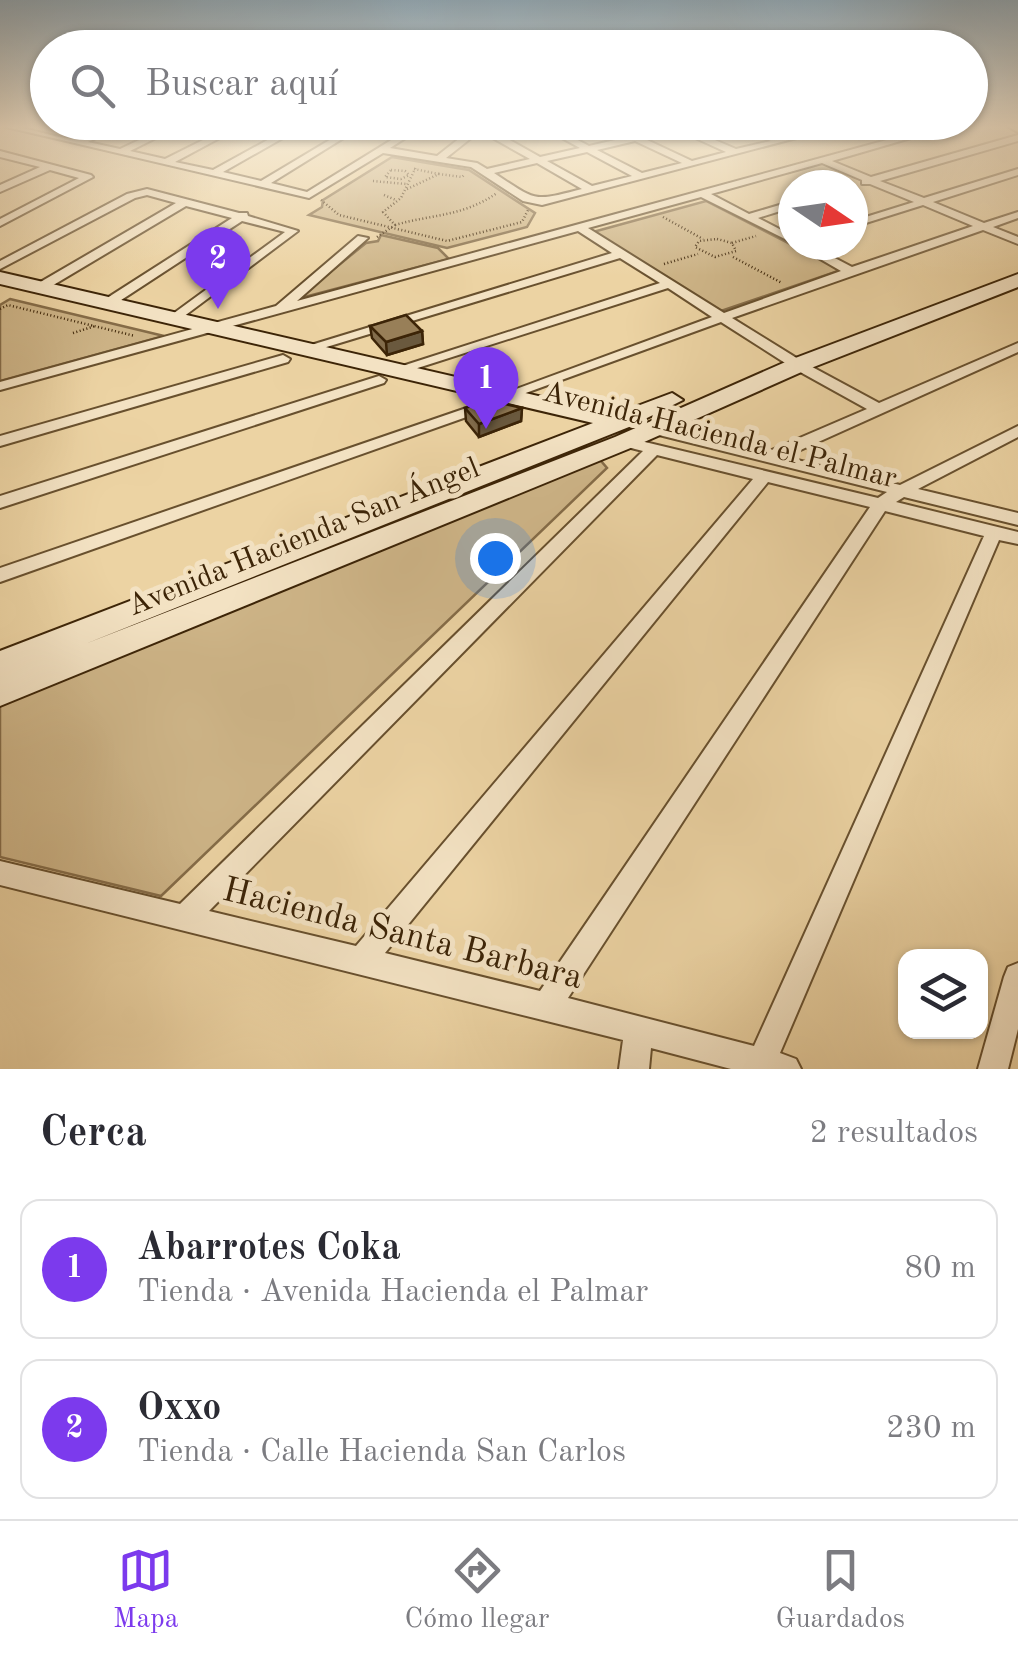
<!DOCTYPE html>
<html lang="es">
<head>
<meta charset="utf-8">
<style>
	body { margin:0; font-family:"Old Standard TT",serif; background:#f2f2f3; color:#2b2b33 }
	.controls { position:absolute; right:30px; bottom:30px; display:grid; overflow:hidden; border-radius:20px; box-shadow:0 2px 8px #0004 }
	.controls button { width:90px; height:90px; display:grid; place-items:center; padding:0; border:0; border-bottom:2px solid #e1e1e2; background:#fff; color:#2b2b33; font:50px sans-serif }
	.compass { position:absolute; left:778px; top:170px; width:90px; height:90px; border-radius:50%; background:#fff; box-shadow:0 2px 8px #0004; rotate:103deg }
	.you { position:absolute; left:495px; top:558px; width:35px; height:35px; margin:-25px; border:8px solid #fff; border-radius:50%; background:#1a73e8; box-shadow:0 0 0 15px #1a73e833 }
	.badge { display:grid; place-items:center; width:65px; height:65px; border-radius:50%; background:#7c3aed; color:#fff; font-size:32px; font-weight:700 }
	.pin { position:absolute; translate:-50% -82px; filter:drop-shadow(0 2px 5px #0008) }
	.pin::after { content:''; position:absolute; top:52px; width:35px; height:30px; background:inherit; clip-path:polygon(0 0,100% 0,50% 100%) }
	.list { margin:0; padding:0; list-style:none }
	h2 { display:flex; justify-content:space-between; align-items:center; height:130px; margin:0; padding:0 40px; font-size:42px }
	h2 small { font-size:32px; font-weight:400; color:#7c7c81 }
	.list li { display:grid; grid-template-columns:65px 1fr auto; gap:30px; align-items:center; box-sizing:border-box; height:140px; margin:0 20px 20px; padding:0 20px; border:2px solid #e1e1e2; border-radius:20px }
	.list b { display:block; font-size:38px; white-space:nowrap }
	.list p { margin:0; font-size:32px; white-space:nowrap; color:#7c7c81 }
	.list em { font-size:32px; font-style:normal; color:#7c7c81 }
	.icon { flex:none; width:55px; height:55px; fill:none; stroke:currentColor; stroke-width:2; stroke-linecap:round; stroke-linejoin:round }
	.map { position:relative; flex:none; width:1018px; height:1069px; overflow:hidden }
	.search { position:absolute; background:#fff; box-shadow:0 2px 8px #0004; left:30px; right:30px; top:30px; height:110px; display:flex; align-items:center; gap:25px; box-sizing:border-box; padding:0 35px; border-radius:55px; color:#7c7c81; font-size:38px }
	.sheet { height:450px; background:#fff }
	nav { display:flex; justify-content:space-around; align-items:center; box-sizing:border-box; height:140px; border-top:2px solid #e1e1e2; background:#fff; font-size:28px; color:#7c7c81 }
	nav a { display:grid; justify-items:center; gap:5px }
	nav .on { color:#7c3aed }
	.map>svg:first-child { display:block }
	.green { fill:#ceb588; stroke:#856c48; stroke-width:2.5 }
	.lines { fill:none; stroke-linecap:round; stroke-linejoin:round }
	.street-casing { stroke:#68502e; stroke-width:4 }
	.secondary-casing { stroke:#3c2407; stroke-width:4 }
	.path { stroke:#3c2407; stroke-width:2.5; stroke-dasharray:1 2.5; stroke-linecap:butt }
	.street { fill:#f3e2c3; fill-rule:evenodd }
	.secondary { fill:#f3e2c3; fill-rule:evenodd }
	.wall { fill:#836d4c; stroke:#3c2407; stroke-width:2.5 }
	.shaded-wall { fill:#6a593e; stroke:#3c2407; stroke-width:2.5 }
	.building { fill:#987f58; stroke:#3c2407; stroke-width:2.5 }
	.labels { text-anchor:middle; stroke-width:10; stroke-linejoin:round; paint-order:stroke }
	.street-label { font-size:30px; fill:#3c2407; stroke:#f3e2c3 }
	.near-street-label { font-size:35px; fill:#3c2407; stroke:#f3e2c3 }
</style>
</head>
<body>
<div class="map">
<svg width="1018" height="1069" viewBox="0 0 1018 1069">
	<rect width="100%" height="100%" fill="#ecd3a3"/>
	<filter id="stains"><feTurbulence type="fractalNoise" baseFrequency=".002" numOctaves="4"/><feColorMatrix values="0 0 0 0 .2 0 0 0 0 .09 0 0 0 0 .02 0 0 0 .5 -.17"/></filter>
	<radialGradient id="worn" r=".72"><stop offset=".6" stop-color="#630" stop-opacity="0"/><stop offset="1" stop-color="#630" stop-opacity=".3"/></radialGradient>
	<g class="green">
		<path d="M392,157L469,170L535,213L527,227L447,248L309,215L322,207L323,200Z"/>
		<path d="M706,201L841,270L721,311L593,232Z"/>
		<path d="M381,235L438,248L449,259L297,299L366,243L378,241Z"/>
		<path d="M10,299L164,336L0,381V305Z"/>
		<path d="M594,460L601,461L607,468L161,896L0,857V702Z"/>
	</g>
	<g class="lines">
		<g class="street-casing">
			<g id="street">
				<path d="M2,126C27,126 49,137 74,139C89,140 104,126 120,126L88,142L120,149L169,126H180L130,151L165,159L231,126H242L175,162L213,170L293,126H304L223,172L261,181L353,126H363L271,183L307,192L414,126H424L390,148L437,156L475,126H485L540,157L580,148L540,126H551L589,146L628,137L607,126H618L638,135L672,126H694L689,129L736,149L771,141L739,126C754,126 764,135 778,137C794,140 822,126 842,126L542,205L523,201L471,167L383,153L309,198ZM480,131L530,159L487,169L477,163L446,158ZM680,131L726,152L692,161L645,139ZM635,141L682,163L642,173L597,150ZM587,152L632,176L592,186L547,161ZM537,163L582,189C532,202 537,201 494,173Z"/>
				<path d="M938,126H952L832,161L871,177L1018,135V141L880,181L924,198L1018,169V175L933,202L984,223L1018,212V218L993,227L1018,237V244L983,230L732,318L803,362L879,403L1018,343V352L785,457L900,485L1018,426V437L918,489L1018,513V525L904,497L896,502L1018,532V544L999,540L780,1053L796,1059L801,1069H731L651,1048L649,1069H619L623,1040L0,885V861L180,904L643,451L619,445L616,442L619,439L624,437L878,498L887,492L647,432L644,429L647,426L652,424L767,452L867,409L793,368L721,322L512,398L507,399L500,395L712,317L668,288L402,373L397,374L390,370L660,283L620,258L310,352H300L298,349L612,253L578,231L0,390V382L276,306L358,236L368,238L297,301ZM822,163L862,180V184H870L914,202L853,221V227L923,205L973,226L852,267L810,245H796L841,271L724,313L588,228L701,197L793,243V236L758,218L793,207V201L749,214L711,194ZM657,455L753,479L356,946L209,911ZM768,482L870,507L540,991L385,953ZM885,511L984,536L754,1046L568,998Z"/>
				<path d="M0,151L91,175L93,177L0,226V219L79,178L50,170L0,192V185L40,167L0,157Z"/>
				<path d="M147,189L239,213H247L248,216L298,231L175,323L169,319L170,316L285,232L242,221L112,306H104V300L232,218L186,206L45,290H37V284L176,203L147,195L135,198L0,269V261L127,194Z"/>
				<path d="M283,355L290,359L288,362L0,446V436Z"/>
				<path d="M379,376L386,380L384,383L0,508V496Z"/>
				<path d="M484,402L489,403V409L0,582V568Z"/>
				<path d="M1018,963V1029L1008,1069H978L1004,977L1008,967Z"/>
			</g>
		</g>
		<g class="secondary-casing">
			<g id="secondary">
				<path d="M1007,126H1018V132Z"/>
				<path d="M0,272L616,414L672,393L683,400L629,427L85,644L615,437L790,360L1018,274V287L806,370L633,447L0,706V651L593,423L0,284Z"/>
			</g>
		</g>
		<g class="path">
			<path d="M414,169L439,174"/>
			<path d="M391,170L405,171L409,175L401,179L385,177Z"/>
			<path d="M373,181L406,184"/>
			<path d="M407,189L439,174L462,177L465,174"/>
			<path d="M384,195L396,200"/>
			<path d="M321,200L339,215L447,241L522,222L528,210"/>
			<path d="M663,217L703,239"/>
			<path d="M395,225C433,214 462,217 497,193"/>
			<path d="M377,237L395,225L383,212L401,198L416,167"/>
			<path d="M717,239L732,243L736,251L715,257L695,247L699,241Z"/>
			<path d="M732,243L756,236"/>
			<path d="M733,257L782,283"/>
			<path d="M664,264L698,254"/>
			<path d="M0,309L8,305L135,336"/>
			<path d="M73,333L95,326"/>
		</g>
		<use href="#street" class="street"/>
		<use href="#secondary" class="secondary"/>
	</g>
	<g class="wall">
		<path d="M370,326L422,331L423,344L387,355L372,338Z"/>
		<path d="M465,408H522L521,421L479,437L466,421Z"/>
	</g>
	<g class="shaded-wall">
		<path d="M422,331L423,344L387,355L386,342Z"/>
		<path d="M522,408L521,421L479,437V424Z"/>
	</g>
	<g class="building">
		<path d="M406,315L422,331L386,342L370,326Z"/>
		<path d="M489,400L522,408L479,424L465,408Z"/>
	</g>
	<linearGradient id="sky" x2="0" y2="1"><stop stop-color="#91a9b7"/><stop offset="0.46" stop-color="#f6ebd6"/><stop offset="1" stop-color="#f6ebd6" stop-opacity="0"/></linearGradient>
	<rect width="1018" height="276" fill="url(#sky)"/>
	<g class="labels">
		<g class="street-label">
			<text transform="translate(720 434) rotate(14)" y="10">Avenida Hacienda el Palmar</text>
			<text transform="translate(303 536) rotate(-22)" y="10">Avenida Hacienda San Ángel</text>
		</g>
		<g class="near-street-label">
			<text transform="translate(403 932) rotate(14)" y="12">Hacienda Santa Barbara</text>
		</g>
	</g>
	<rect width="100%" height="100%" filter="url(#stains)"/>
	<rect width="100%" height="100%" fill="url(#worn)"/>
</svg>
<div class="controls">
<button><svg class="icon" aria-label="layers" viewBox="0 0 24 24"><path d="M12 4l9 5-9 5-9-5zM3 14l9 5 9-5"/></svg></button>
</div>
<svg class="compass" viewBox="-18 -18 36 36"><path d="M0-13l5 13h-10z" fill="#e53935"/><path d="M0 13l5-13h-10z" fill="#7c7c81"/></svg>
<div class="you"></div>
<div class="pin badge" style="left:486px;top:429px">1</div>
<div class="pin badge" style="left:218px;top:309px">2</div>
<div class="search"><svg class="icon" aria-label="search" viewBox="0 0 24 24"><circle cx="10" cy="10" r="6"/><path d="M15 15l6 6"/></svg>Buscar aquí</div>
</div>
<section class="sheet">
<h2>Cerca<small>2 resultados</small></h2>
<ul class="list">
<li><span class="badge">1</span><div><b>Abarrotes Coka</b><p>Tienda · Avenida Hacienda el Palmar</p></div><em>80 m</em></li>
<li><span class="badge">2</span><div><b>Oxxo</b><p>Tienda · Calle Hacienda San Carlos</p></div><em>230 m</em></li>
</ul>
</section>
<nav>
<a class="on"><svg class="icon" aria-label="map" viewBox="0 0 24 24"><path d="M3 6l6-2 6 2 6-2v14l-6 2-6-2-6 2zM9 4v14M15 6v14"/></svg>Mapa</a>
<a><svg class="icon" aria-label="directions" viewBox="0 0 24 24"><path d="M12 3l9 9-9 9-9-9zM9 14v-3h6M13 9l2 2-2 2"/></svg>Cómo llegar</a>
<a><svg class="icon" aria-label="saved" viewBox="0 0 24 24"><path d="M7 4h10v16l-5-4-5 4z"/></svg>Guardados</a>
</nav>
</body>
</html>
